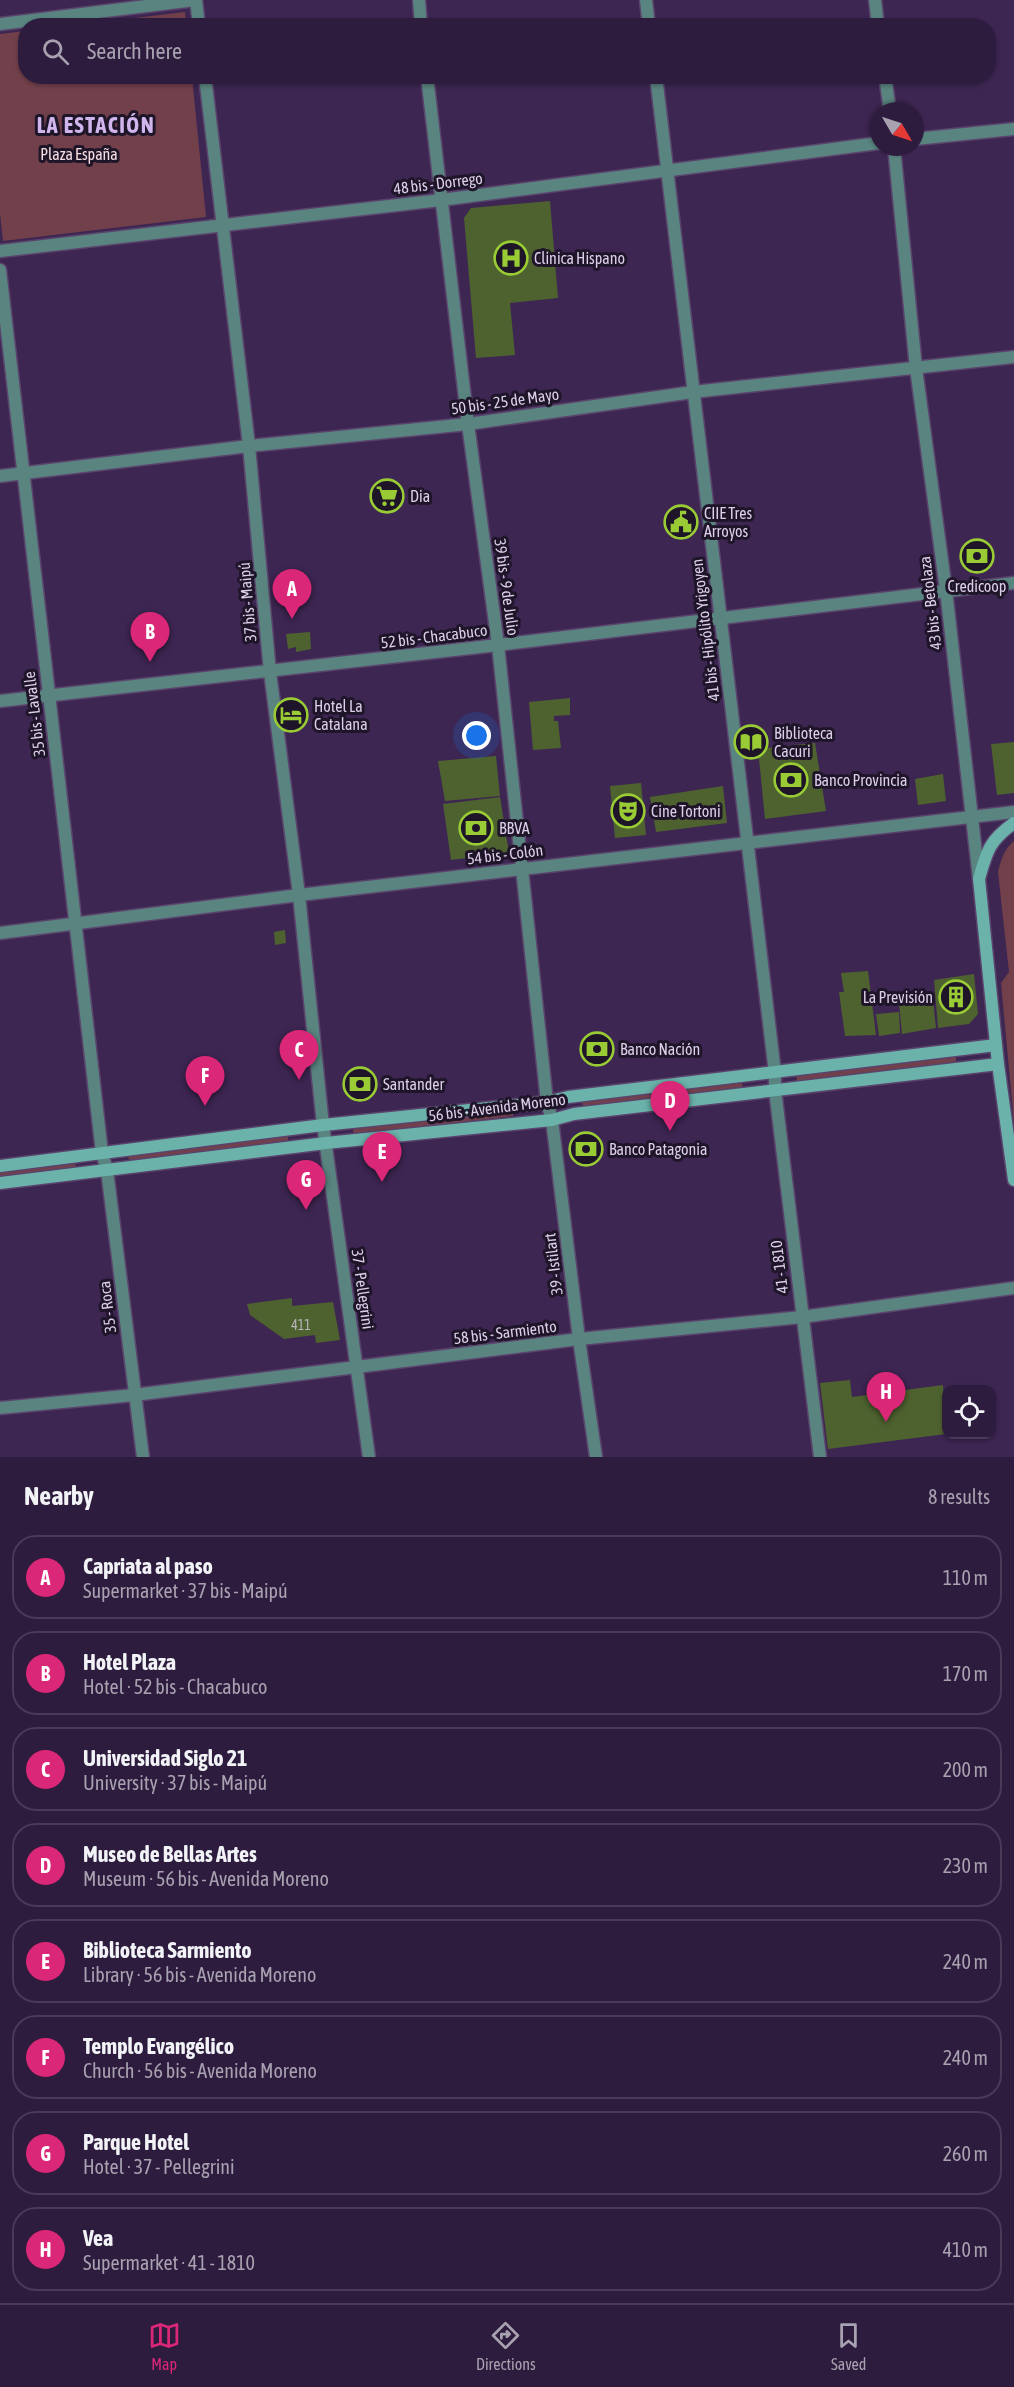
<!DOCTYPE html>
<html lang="en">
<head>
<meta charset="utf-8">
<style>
	body { margin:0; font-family:"Asap Condensed",sans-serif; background:#3a2949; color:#f1f3f6 }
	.controls { position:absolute; right:18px; bottom:18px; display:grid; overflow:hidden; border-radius:12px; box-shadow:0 2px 4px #0004 }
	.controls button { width:54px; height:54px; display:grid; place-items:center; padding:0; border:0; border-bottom:2px solid #493a58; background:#2e1c3e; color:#f1f3f6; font:30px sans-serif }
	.compass { position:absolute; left:870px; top:102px; width:54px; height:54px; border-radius:50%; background:#2e1c3e; box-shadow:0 2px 4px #0004; rotate:129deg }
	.you { position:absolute; left:477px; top:736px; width:21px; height:21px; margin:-15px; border:4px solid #fff; border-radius:50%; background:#1a73e8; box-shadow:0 0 0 9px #1a73e833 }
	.badge { display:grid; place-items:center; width:39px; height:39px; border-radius:50%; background:#db2777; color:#fff; font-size:20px; font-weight:700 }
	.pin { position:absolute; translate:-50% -50px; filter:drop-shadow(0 2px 3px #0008) }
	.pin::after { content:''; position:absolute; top:32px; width:21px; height:18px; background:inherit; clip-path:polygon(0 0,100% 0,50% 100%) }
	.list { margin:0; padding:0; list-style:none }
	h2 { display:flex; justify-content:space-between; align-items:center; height:78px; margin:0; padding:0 24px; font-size:26px }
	h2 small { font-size:20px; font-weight:400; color:#a7a1b0 }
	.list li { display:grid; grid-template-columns:39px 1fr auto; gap:18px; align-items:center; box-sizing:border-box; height:84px; margin:0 12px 12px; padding:0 12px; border:2px solid #493a58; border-radius:24px }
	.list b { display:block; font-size:22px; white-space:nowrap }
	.list p { margin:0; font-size:20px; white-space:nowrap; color:#a7a1b0 }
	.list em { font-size:20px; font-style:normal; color:#a7a1b0 }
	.icon { flex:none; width:33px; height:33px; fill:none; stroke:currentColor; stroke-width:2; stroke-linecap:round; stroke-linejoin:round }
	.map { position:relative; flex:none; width:1014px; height:1457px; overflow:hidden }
	.search { position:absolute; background:#2e1c3e; box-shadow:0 2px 4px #0004; left:18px; right:18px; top:18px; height:66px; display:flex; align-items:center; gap:15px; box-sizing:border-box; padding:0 21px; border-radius:24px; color:#a7a1b0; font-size:22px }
	.sheet { height:846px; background:#2e1c3e }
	nav { display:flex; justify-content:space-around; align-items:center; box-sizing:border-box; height:84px; border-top:2px solid #493a58; background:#2e1c3e; font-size:16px; color:#a7a1b0 }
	nav a { display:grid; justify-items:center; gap:3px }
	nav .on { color:#db2777 }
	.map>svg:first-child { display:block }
	.green { fill:#72404b }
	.building { fill:#4e622f }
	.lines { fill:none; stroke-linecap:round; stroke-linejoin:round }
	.minor-casing { stroke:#5a446d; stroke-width:15 }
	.secondary-casing { stroke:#5a446d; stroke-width:15 }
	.minor { stroke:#59847f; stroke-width:12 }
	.secondary { stroke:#6bb2aa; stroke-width:12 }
	.labels { text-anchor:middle; stroke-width:6; stroke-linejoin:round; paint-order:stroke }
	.number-label { font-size:14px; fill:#b8b4bb }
	.park-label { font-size:16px; fill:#f5dce0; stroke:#1f1529 }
	.street-label { font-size:16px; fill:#dccfea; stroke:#1f1529 }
	.poi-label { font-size:16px; fill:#dccfea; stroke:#1f1529; text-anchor:start }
	.district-label { font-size:22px; font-weight:bold; letter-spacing:1.5px; fill:#d0b6ec; stroke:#1f1529 }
</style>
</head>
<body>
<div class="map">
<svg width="1014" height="1457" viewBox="0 0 1014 1457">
	<rect width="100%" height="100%" fill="#3d2652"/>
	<g class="green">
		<path d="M185,12L186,25H74L85,24Z"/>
		<path d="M25,31L26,76L192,77L206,217L3,241L0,213V34Z"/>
		<path d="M1014,841V1123L1001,983L1009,972L998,872C1001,860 1004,849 1014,841Z"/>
		<path d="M956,1057V1062L797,1081L796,1075Z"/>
		<path d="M742,1083L743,1088L583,1107L582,1101Z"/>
		<path d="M513,1111V1116L354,1135L353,1129Z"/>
		<path d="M288,1136V1142L129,1160L128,1155Z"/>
		<path d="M75,1163L76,1169L0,1178V1172Z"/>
	</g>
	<g class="building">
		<path d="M26,48V65L20,58L21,51Z"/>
		<path d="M550,201L558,298L510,303L515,355L476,358L464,218L471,208Z"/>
		<path d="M310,632L311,649L296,652V647L288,649L286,634Z"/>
		<path d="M570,698V715L554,716V721H558L561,748L533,750L529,702Z"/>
		<path d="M1014,742V793L997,795L991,744Z"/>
		<path d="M815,743L826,811L765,819L758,749Z"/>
		<path d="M496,756L500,796L445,801L438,761Z"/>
		<path d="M943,774L946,801L918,805L915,779Z"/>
		<path d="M641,783L646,835L615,838L610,786Z"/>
		<path d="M723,786L727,823L656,832L650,797Z"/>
		<path d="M500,797L509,853L451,860L443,804Z"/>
		<path d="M285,930L286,943L275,945L274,932Z"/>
		<path d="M868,971L876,1035L845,1036L839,992H844L841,973Z"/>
		<path d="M974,974L978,1014L969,1024L938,1028L934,980Z"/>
		<path d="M933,1000L936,1028L902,1034L899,1003Z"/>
		<path d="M899,1012L900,1033L879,1036L876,1014Z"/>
		<path d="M292,1298V1306L333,1302L340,1340L316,1343L315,1335L284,1339L250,1315L247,1304Z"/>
		<path d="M850,1380L852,1397L943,1385L946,1434L828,1449L820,1383Z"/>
	</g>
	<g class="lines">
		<g class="minor-casing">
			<g id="minor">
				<path d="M196,0L199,26"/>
				<path d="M419,0L421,26"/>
				<path d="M646,0L649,26"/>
				<path d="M875,0L878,26"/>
				<path d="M0,24L195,0"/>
				<path d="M205,76L249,446L270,672L299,895L323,1125L369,1457"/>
				<path d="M427,76L468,424L498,645L547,1102L552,1120L579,1339L596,1457"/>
				<path d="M656,76L775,1073V1090L820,1457"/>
				<path d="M885,76L890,111"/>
				<path d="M915,139L1014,129"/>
				<path d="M894,147L916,368L946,590L979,879"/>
				<path d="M0,251L441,200L879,143"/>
				<path d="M0,270L102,1153L107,1170L143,1457"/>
				<path d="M0,476L249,446L468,424L693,392L1014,357"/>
				<path d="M0,701L498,645L1014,583"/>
				<path d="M0,933L299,895L1014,812"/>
				<path d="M0,1408L134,1395L579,1339L802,1317L1014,1288"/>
			</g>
		</g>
		<g class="secondary-casing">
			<g id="secondary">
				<path d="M1014,823C990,840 987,850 979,879L998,1064L1014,1180"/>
				<path d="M0,1166L323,1125L547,1102L568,1097L996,1045"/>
				<path d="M0,1183L326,1143L552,1120L574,1114L998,1064"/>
			</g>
		</g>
		<use href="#minor" class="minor"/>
		<use href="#secondary" class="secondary"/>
	</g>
	<defs>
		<g id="hospital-ring" transform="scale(1.725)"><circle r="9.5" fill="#1f1529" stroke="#99cb35" stroke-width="1.5"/><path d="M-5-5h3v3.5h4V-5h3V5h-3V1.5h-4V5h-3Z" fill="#99cb35"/></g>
		<g id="supermarket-ring" transform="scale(1.725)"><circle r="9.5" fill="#1f1529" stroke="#99cb35" stroke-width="1.5"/><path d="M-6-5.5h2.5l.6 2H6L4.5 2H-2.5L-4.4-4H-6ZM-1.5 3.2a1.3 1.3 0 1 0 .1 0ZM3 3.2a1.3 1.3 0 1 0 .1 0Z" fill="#99cb35"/></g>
		<g id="civic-ring" transform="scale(1.725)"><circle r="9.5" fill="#1f1529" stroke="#99cb35" stroke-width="1.5"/><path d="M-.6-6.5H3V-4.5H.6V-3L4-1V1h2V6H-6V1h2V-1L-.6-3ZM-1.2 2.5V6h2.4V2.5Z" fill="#99cb35"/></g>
		<g id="bank-ring" transform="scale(1.725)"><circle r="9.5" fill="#1f1529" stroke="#99cb35" stroke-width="1.5"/><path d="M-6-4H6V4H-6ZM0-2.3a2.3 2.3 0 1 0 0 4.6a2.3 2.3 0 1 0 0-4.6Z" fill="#99cb35"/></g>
		<g id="hotel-ring" transform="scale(1.725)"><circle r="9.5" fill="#1f1529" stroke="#99cb35" stroke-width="1.5"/><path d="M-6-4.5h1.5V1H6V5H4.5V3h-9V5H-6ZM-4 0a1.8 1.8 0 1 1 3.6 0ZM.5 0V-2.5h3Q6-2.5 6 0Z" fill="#99cb35"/></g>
		<g id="library-ring" transform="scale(1.725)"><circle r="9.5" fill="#1f1529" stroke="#99cb35" stroke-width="1.5"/><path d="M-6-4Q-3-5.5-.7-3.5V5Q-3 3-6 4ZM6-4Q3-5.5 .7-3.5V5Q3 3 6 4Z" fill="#99cb35"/></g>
		<g id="theatre-ring" transform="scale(1.725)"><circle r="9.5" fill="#1f1529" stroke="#99cb35" stroke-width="1.5"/><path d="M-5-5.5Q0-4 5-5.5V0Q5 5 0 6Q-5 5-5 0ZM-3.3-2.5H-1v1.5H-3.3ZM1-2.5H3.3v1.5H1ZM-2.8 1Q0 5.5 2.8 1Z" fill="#99cb35"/></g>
		<g id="building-ring" transform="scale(1.725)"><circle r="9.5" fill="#1f1529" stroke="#99cb35" stroke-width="1.5"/><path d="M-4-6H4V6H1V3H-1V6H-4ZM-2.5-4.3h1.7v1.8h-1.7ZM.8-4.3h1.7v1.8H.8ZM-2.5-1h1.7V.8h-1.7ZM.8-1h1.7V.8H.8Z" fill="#99cb35"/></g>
	</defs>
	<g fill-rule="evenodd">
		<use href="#hospital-ring" x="511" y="258"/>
		<use href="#supermarket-ring" x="387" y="496"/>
		<use href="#civic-ring" x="681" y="522"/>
		<use href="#bank-ring" x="977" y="556"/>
		<use href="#hotel-ring" x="291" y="715"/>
		<use href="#library-ring" x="751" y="742"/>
		<use href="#bank-ring" x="791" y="780"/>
		<use href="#theatre-ring" x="628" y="811"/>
		<use href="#bank-ring" x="476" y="828"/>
		<use href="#building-ring" x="956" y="997"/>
		<use href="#bank-ring" x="597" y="1049"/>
		<use href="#bank-ring" x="360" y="1084"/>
		<use href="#bank-ring" x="586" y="1149"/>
	</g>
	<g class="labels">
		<g class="number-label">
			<text x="301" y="1330">411</text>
		</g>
		<g class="park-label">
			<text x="79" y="160">Plaza España</text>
		</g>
		<g class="street-label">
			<text transform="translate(438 183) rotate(-7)" y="6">48 bis - Dorrego</text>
			<text transform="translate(505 401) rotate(-8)" y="6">50 bis - 25 de Mayo</text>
			<text transform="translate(507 587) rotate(82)" y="6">39 bis - 9 de Julio</text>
			<text transform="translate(247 602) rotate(-95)" y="6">37 bis - Maipú</text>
			<text transform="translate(930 603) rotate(-97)" y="6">43 bis - Betolaza</text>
			<text transform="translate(705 630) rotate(-97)" y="6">41 bis - Hipólito Yrigoyen</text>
			<text transform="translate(434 636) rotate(-7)" y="6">52 bis - Chacabuco</text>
			<text transform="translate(34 714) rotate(-97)" y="6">35 bis - Lavalle</text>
			<text transform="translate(505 854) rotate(-7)" y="6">54 bis - Colón</text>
			<text transform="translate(497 1107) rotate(-7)" y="6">56 bis - Avenida Moreno</text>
			<text transform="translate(553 1264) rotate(-97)" y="6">39 - Istilart</text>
			<text transform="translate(779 1267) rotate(-97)" y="6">41 - 1810</text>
			<text transform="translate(363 1289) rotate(82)" y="6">37 - Pellegrini</text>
			<text transform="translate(107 1307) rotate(-97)" y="6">35 - Roca</text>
			<text transform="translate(505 1332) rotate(-7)" y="6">58 bis - Sarmiento</text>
		</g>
		<g class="poi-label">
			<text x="534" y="264">Clinica Hispano</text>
			<text x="410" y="502">Dia</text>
			<text x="704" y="519">CIIE Tres<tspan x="704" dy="18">Arroyos</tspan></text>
			<text x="977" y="592" text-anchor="middle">Credicoop</text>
			<text x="314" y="712">Hotel La<tspan x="314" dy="18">Catalana</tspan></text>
			<text x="774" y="739">Biblioteca<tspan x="774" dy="18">Cacuri</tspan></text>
			<text x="814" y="786">Banco Provincia</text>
			<text x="651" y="817">Cine Tortoni</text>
			<text x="499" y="834">BBVA</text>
			<text x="933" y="1003" text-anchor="end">La Previsión</text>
			<text x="620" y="1055">Banco Nación</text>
			<text x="383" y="1090">Santander</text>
			<text x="609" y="1155">Banco Patagonia</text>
		</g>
		<g class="district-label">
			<text x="96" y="133">LA ESTACIÓN</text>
		</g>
	</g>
</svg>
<div class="controls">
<button><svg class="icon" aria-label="locate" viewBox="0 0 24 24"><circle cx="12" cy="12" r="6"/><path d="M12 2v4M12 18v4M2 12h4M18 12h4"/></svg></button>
</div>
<svg class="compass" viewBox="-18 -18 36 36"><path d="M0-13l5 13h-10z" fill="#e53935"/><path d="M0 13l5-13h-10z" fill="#a7a1b0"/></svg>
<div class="you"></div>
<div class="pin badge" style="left:292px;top:619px">A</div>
<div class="pin badge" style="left:150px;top:662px">B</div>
<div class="pin badge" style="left:299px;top:1080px">C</div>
<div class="pin badge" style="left:670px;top:1131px">D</div>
<div class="pin badge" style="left:382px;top:1182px">E</div>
<div class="pin badge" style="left:205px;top:1106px">F</div>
<div class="pin badge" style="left:306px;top:1210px">G</div>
<div class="pin badge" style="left:886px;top:1422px">H</div>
<div class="search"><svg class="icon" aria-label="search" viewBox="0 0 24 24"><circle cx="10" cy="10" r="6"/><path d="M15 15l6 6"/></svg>Search here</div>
</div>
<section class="sheet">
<h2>Nearby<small>8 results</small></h2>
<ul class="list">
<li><span class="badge">A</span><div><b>Capriata al paso</b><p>Supermarket · 37 bis - Maipú</p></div><em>110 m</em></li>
<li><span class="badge">B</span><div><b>Hotel Plaza</b><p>Hotel · 52 bis - Chacabuco</p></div><em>170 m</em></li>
<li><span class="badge">C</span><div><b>Universidad Siglo 21</b><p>University · 37 bis - Maipú</p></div><em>200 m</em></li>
<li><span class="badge">D</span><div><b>Museo de Bellas Artes</b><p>Museum · 56 bis - Avenida Moreno</p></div><em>230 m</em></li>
<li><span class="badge">E</span><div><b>Biblioteca Sarmiento</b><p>Library · 56 bis - Avenida Moreno</p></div><em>240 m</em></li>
<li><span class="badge">F</span><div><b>Templo Evangélico</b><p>Church · 56 bis - Avenida Moreno</p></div><em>240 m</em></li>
<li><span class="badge">G</span><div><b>Parque Hotel</b><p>Hotel · 37 - Pellegrini</p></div><em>260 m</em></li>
<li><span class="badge">H</span><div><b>Vea</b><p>Supermarket · 41 - 1810</p></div><em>410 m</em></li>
</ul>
</section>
<nav>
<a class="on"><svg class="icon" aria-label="map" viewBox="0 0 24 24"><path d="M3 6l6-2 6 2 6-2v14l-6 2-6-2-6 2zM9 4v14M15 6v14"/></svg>Map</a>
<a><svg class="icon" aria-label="directions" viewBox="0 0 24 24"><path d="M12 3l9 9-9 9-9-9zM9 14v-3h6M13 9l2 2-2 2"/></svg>Directions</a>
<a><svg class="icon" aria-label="saved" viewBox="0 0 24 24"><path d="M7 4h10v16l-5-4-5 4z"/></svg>Saved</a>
</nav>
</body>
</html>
